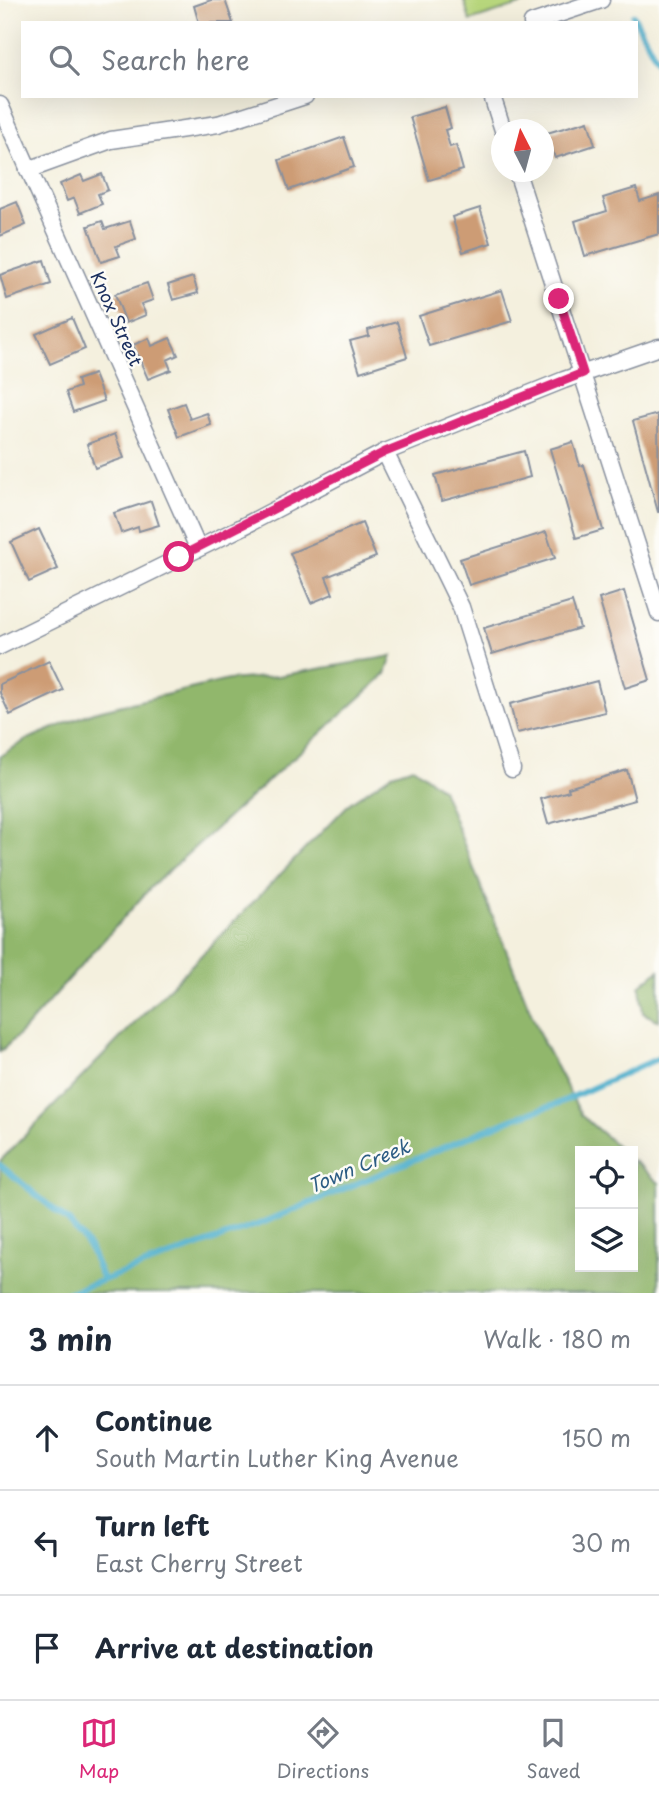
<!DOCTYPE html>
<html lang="en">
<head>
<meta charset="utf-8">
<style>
	body { margin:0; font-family:"Playpen Sans",sans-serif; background:#f2f2f3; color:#1f2937 }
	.controls { position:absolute; right:21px; bottom:21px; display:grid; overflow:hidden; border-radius:0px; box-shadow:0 7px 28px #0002 }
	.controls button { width:63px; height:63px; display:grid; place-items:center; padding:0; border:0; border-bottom:2px solid #e0e1e3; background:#fff; color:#1f2937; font:35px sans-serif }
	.compass { position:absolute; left:491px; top:119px; width:63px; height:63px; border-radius:50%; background:#fff; box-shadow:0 7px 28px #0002; rotate:354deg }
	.stop { position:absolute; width:21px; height:21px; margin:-16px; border:5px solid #db2777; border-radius:50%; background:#fff }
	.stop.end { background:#db2777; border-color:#fff; box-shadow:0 2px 7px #0008 }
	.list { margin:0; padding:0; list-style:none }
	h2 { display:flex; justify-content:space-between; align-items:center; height:91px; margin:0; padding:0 28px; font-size:30px }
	h2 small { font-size:23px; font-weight:400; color:#747a83 }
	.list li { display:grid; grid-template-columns:46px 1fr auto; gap:21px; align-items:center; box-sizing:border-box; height:105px; padding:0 28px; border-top:2px solid #e0e1e3 }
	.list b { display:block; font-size:26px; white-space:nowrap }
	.list p { margin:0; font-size:23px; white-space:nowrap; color:#747a83 }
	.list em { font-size:23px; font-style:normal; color:#747a83 }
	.icon { flex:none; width:38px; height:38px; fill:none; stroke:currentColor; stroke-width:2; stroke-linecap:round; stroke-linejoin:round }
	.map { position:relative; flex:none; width:659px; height:1293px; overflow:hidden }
	.search { position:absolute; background:#fff; box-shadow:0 7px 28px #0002; left:21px; right:21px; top:21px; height:77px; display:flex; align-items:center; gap:18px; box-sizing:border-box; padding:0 24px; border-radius:0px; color:#747a83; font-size:26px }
	.sheet { height:406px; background:#fff }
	nav { display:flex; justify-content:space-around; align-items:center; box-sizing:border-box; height:98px; border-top:2px solid #e0e1e3; background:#fff; font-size:19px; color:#747a83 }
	nav a { display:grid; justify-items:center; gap:4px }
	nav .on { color:#db2777 }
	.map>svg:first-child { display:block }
	.green { fill:#b7d67c; stroke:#69826d; stroke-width:2 }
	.forest { fill:#91b76c; stroke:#567365; stroke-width:2 }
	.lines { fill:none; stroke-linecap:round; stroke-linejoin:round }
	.stream { stroke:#4dafcc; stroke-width:6 }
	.building { fill:#cd9c74 }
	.minor-casing { stroke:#88909e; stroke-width:19 }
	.minor { stroke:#fff; stroke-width:16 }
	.route { stroke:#db2777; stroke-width:9 }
	.labels { text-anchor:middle; stroke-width:5; stroke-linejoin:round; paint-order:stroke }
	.street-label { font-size:18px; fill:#1b2f5e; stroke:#fdfcf7 }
	.water-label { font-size:19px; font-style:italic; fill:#2c5c84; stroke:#fdfcf7 }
</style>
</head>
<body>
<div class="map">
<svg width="659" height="1293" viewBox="0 0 659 1293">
	<rect width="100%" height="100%" fill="#fdfcf7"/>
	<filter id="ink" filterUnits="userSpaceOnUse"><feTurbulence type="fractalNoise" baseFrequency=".0143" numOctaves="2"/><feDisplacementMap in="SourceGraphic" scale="14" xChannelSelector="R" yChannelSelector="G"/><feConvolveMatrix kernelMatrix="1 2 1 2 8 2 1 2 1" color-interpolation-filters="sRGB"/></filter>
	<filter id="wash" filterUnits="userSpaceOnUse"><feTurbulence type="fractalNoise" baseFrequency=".00686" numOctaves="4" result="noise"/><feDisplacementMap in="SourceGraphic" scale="28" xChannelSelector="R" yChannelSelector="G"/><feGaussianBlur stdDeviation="1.57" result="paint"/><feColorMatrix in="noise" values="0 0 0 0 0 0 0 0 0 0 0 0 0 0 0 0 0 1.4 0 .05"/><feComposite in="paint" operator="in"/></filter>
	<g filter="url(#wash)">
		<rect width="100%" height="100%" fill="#f4f0de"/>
		<path class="green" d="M464,0H535L470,21Z"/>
		<g class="forest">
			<path d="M392,656L386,674L151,887L22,1032L0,1052V756L28,739L93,712L228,680L278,676Z"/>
			<path d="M413,767L442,789L542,1040L582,1116L623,1151H580V1267H633V1160L659,1183V1293H0V1161L351,802L392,774Z"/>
			<path d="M659,970V1021L643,1013L640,986Z"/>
		</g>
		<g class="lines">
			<g class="stream">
				<path d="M633,15L659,64"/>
				<path d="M0,1165L69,1222L89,1247L103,1280"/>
				<path d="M67,1293L262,1223L514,1118L557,1104L659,1058"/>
			</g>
		</g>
		<g id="blocks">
			<g class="building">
				<path d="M211,0H225L233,23H199L194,6Z"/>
				<path d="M445,107L451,128L445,130L450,147L456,145L463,170L429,180L410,117Z"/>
				<path d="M588,121L595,145L555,158L547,133Z"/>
				<path d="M344,137L354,167L289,190L279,160Z"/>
				<path d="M102,174L108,190L98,194L102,204L80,213L74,198L67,201L60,184L81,175L84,181Z"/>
				<path d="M636,188L640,201L659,195V234L585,256L575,221L607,211L603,198Z"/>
				<path d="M17,202L26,225L0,236V209Z"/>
				<path d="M480,208L491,243L463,252L452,217Z"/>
				<path d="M102,221L105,229L130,221L136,239L116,246L120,256L101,262L88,226Z"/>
				<path d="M44,260L51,284L7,299L0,275Z"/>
				<path d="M193,277L198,293L173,300L168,285Z"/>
				<path d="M147,283L153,300L141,304L146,315L126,323L115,294Z"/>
				<path d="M502,290L512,321L429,346L419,316Z"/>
				<path d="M72,318L85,349L50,364L36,334Z"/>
				<path d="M397,322L407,357L360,372L350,341L369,336L368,330Z"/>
				<path d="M149,338L152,346L170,338L178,355L167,360L171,370L148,379L133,345Z"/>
				<path d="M94,374L104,401L73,412L66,392L79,387L77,380Z"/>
				<path d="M184,403L190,419L207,413L211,425L179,437L168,409Z"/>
				<path d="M658,414L659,512H658L633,421Z"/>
				<path d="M115,434L124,458L95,468L87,444Z"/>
				<path d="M573,442L580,466L584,465L603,530L576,538L550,449Z"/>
				<path d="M524,451L530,477L442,501L435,475Z"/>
				<path d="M151,501L159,525L139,531L138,527L121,533L114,513Z"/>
				<path d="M362,523L376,557L326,577L333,594L311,603L290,553Z"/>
				<path d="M39,529L58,569L29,582L11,542Z"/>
				<path d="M546,532L555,558L469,585L460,559Z"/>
				<path d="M624,591L650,680L625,688L599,599Z"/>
				<path d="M572,602L580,628L492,654L484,628Z"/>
				<path d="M49,661L63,690L10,715L0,693V684Z"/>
				<path d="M597,681L605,712L517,733L510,704Z"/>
				<path d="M627,770L635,800L548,824L541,799L569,791L568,788Z"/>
			</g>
		</g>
	</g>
	<g filter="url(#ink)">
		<use href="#blocks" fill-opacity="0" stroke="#88909e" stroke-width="2"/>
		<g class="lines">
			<g class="minor-casing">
				<g id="minor">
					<path d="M532,23L601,0"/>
					<path d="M492,96L503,130"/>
					<path d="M0,105L198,548"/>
					<path d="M28,170L111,140L218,124L305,96"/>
					<path d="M517,172L659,613"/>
					<path d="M385,452L461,607L512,769"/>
					<path d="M0,646L240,528L385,452L564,380L659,347"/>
				</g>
			</g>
			<use href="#minor" class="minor"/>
		</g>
	</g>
	<g class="lines" filter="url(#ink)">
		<path class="route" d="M179,557L385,452L583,373L559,299"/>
	</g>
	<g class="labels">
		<g class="street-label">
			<text transform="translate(116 319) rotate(66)" y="6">Knox Street</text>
		</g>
		<g class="water-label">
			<text transform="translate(359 1166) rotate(-23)" y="7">Town Creek</text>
		</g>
	</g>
</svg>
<div class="controls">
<button><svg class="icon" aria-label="locate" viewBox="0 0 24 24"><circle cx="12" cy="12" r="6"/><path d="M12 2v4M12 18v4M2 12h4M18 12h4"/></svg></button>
<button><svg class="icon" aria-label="layers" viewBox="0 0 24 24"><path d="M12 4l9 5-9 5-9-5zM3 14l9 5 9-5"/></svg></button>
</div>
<svg class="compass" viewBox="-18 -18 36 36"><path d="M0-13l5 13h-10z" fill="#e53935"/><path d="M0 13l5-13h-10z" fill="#747a83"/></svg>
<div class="stop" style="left:179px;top:557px"></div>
<div class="stop end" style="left:559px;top:299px"></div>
<div class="search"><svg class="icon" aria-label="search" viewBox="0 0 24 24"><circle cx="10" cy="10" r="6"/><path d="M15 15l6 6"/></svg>Search here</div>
</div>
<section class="sheet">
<h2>3 min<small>Walk · 180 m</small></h2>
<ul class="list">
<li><svg class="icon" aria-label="ahead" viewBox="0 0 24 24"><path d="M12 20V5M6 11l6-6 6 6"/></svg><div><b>Continue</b><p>South Martin Luther King Avenue</p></div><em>150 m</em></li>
<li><svg class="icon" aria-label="left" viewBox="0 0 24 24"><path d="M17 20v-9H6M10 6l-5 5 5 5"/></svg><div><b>Turn left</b><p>East Cherry Street</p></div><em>30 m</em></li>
<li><svg class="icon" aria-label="arrive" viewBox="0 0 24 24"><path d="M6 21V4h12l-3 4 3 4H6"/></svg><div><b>Arrive at destination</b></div></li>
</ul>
</section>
<nav>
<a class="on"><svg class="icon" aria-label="map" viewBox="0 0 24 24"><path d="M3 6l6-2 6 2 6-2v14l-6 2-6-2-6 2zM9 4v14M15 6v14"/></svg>Map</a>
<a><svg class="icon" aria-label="directions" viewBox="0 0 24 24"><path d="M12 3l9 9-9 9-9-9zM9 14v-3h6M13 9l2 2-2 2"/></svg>Directions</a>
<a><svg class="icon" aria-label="saved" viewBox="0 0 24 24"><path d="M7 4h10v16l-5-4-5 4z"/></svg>Saved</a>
</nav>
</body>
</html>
